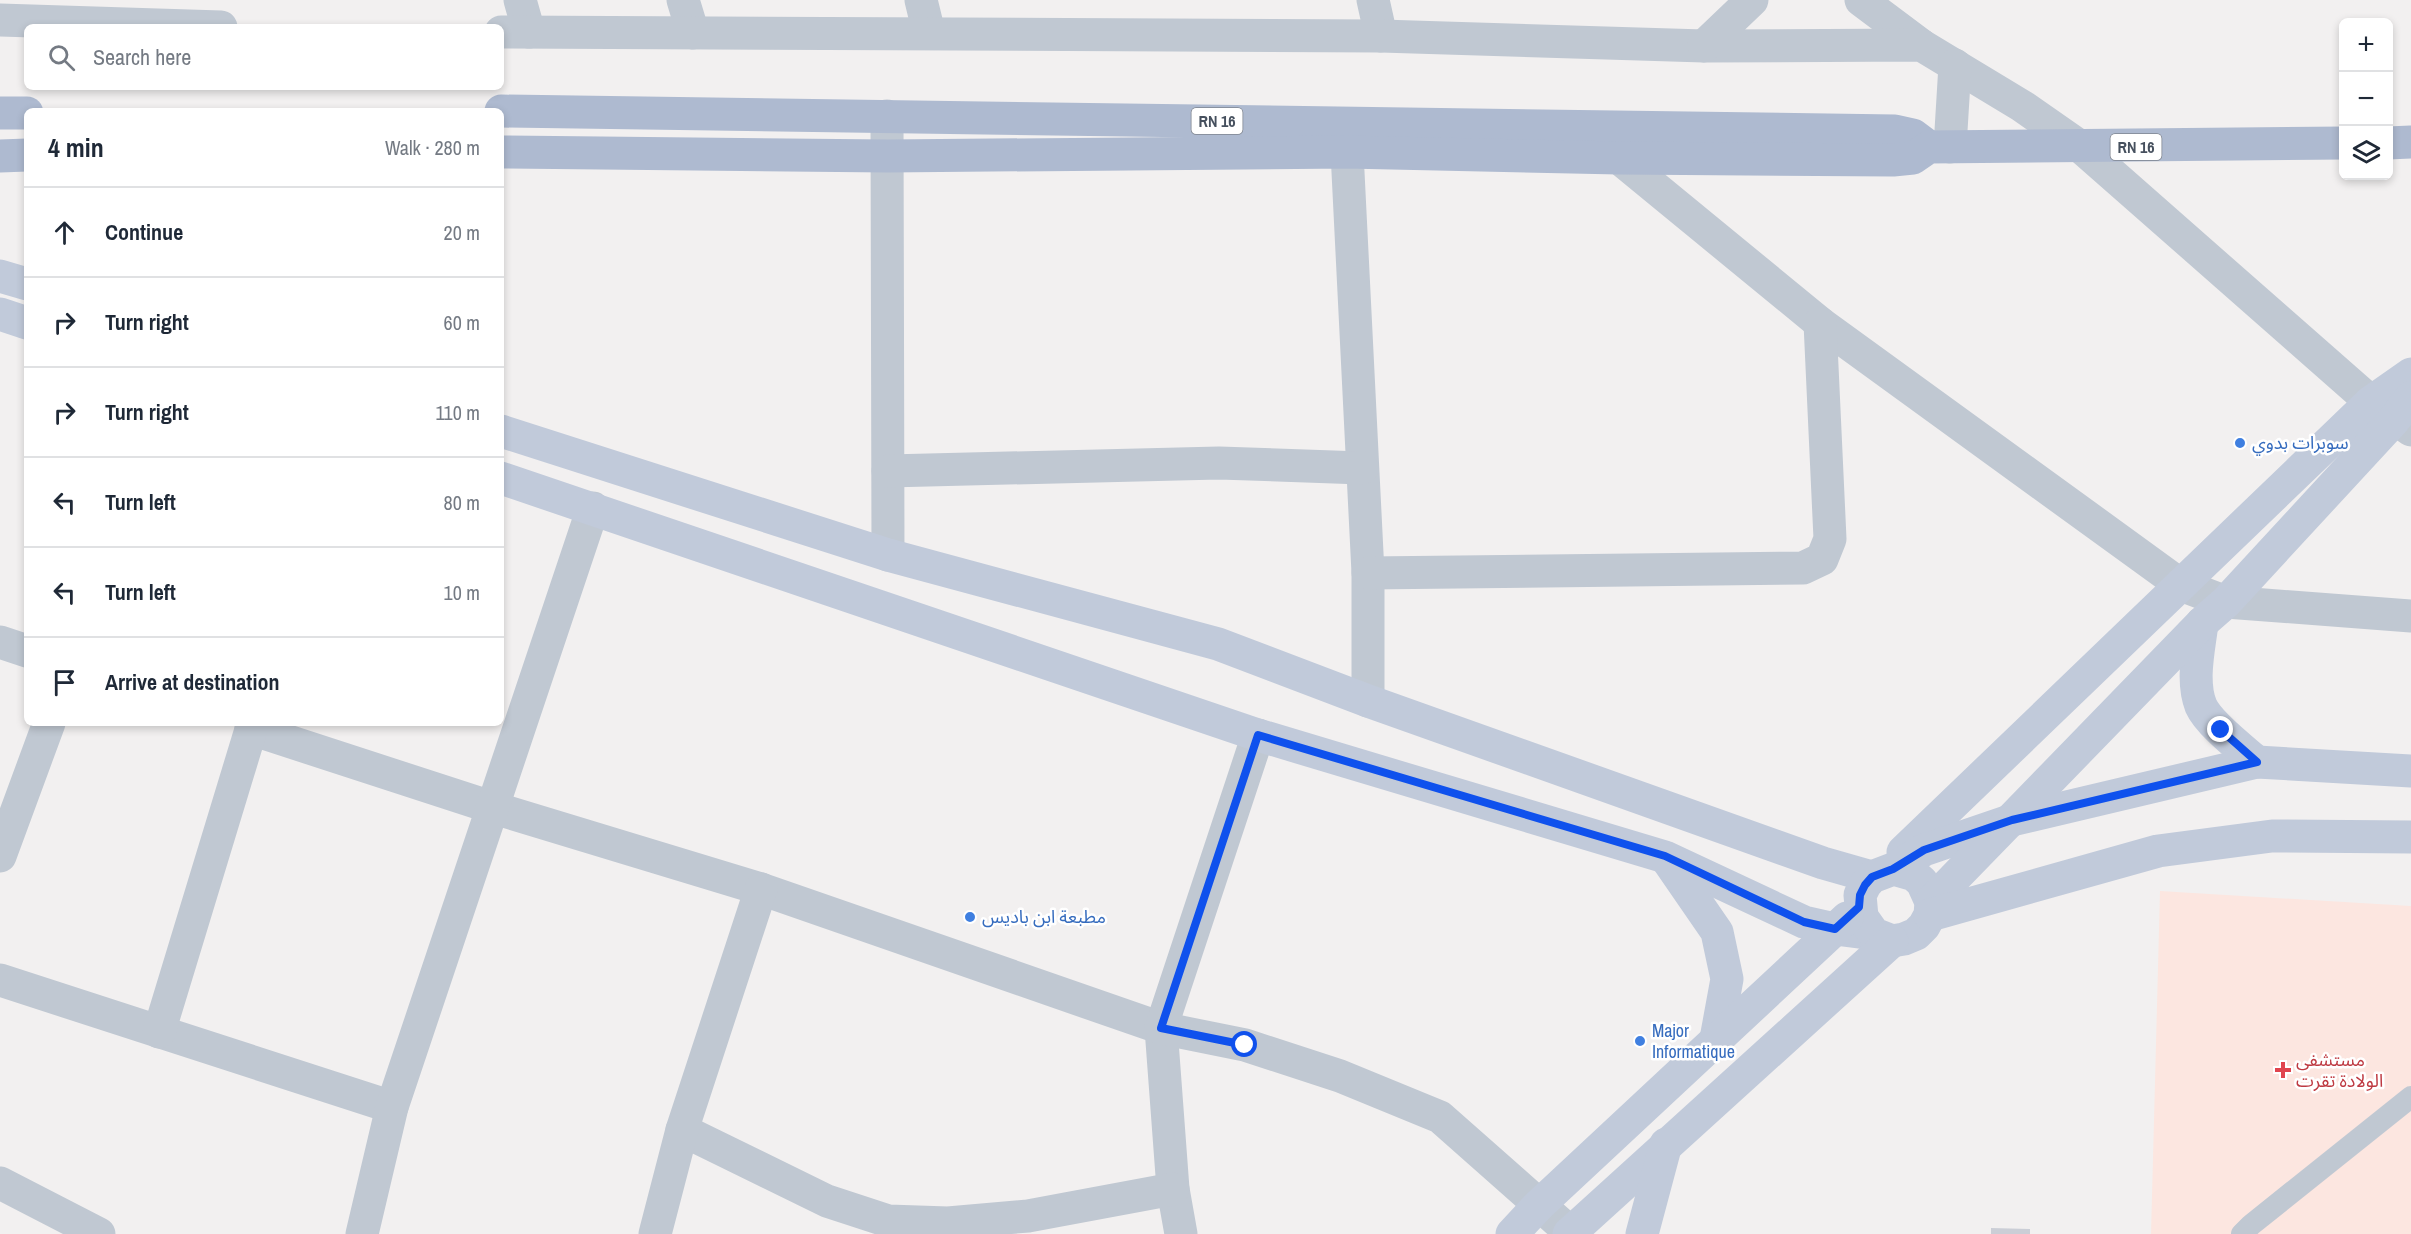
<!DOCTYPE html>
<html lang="en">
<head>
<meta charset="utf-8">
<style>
	body { margin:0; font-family:"Archivo Narrow","Noto Sans Arabic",sans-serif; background:#f6f6f7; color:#1f2937 }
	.controls { position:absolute; right:18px; top:18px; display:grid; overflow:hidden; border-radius:9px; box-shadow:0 3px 9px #0003 }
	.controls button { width:54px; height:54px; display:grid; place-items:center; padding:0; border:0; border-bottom:2px solid #e0e1e3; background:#fff; color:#1f2937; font:30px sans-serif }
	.stop { position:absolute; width:18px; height:18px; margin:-14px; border:4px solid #0f51ed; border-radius:50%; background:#fff }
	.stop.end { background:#0f51ed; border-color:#fff; box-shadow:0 2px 6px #0008 }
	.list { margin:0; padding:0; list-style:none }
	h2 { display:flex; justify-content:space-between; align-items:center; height:78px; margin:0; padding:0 24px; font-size:26px }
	h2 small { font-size:20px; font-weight:400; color:#747a83 }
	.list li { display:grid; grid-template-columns:39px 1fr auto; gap:18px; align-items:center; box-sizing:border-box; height:90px; padding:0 24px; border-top:2px solid #e0e1e3 }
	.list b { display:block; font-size:22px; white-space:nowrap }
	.list em { font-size:20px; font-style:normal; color:#747a83 }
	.icon { flex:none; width:33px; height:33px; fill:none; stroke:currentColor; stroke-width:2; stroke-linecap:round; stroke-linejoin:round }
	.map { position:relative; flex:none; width:2411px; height:1234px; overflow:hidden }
	.search { position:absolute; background:#fff; box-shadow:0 3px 9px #0003; left:24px; top:24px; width:480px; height:66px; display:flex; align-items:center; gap:15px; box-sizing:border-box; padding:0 21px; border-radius:9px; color:#747a83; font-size:22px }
	.panel { position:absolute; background:#fff; box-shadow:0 3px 9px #0003; left:24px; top:108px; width:480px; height:618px; border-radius:9px }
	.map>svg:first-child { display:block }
	.medical { fill:#fce6e0 }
	.building { fill:#cbced6 }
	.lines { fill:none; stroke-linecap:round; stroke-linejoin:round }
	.service { stroke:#c0c8d2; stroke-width:22 }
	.minor { stroke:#c0c8d2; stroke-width:33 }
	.secondary { stroke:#c1cada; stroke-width:33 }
	.primary { stroke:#aebad0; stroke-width:33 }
	.route { stroke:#0f51ed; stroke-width:8 }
	.shop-dot { fill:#3f7fe0; stroke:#fff; stroke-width:2 }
	.health-dot { fill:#e0444e; stroke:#fff; stroke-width:2 }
	.labels { text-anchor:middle; stroke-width:5; stroke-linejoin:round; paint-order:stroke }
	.shield { fill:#fff; stroke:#7e848e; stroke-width:1.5 }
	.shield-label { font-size:16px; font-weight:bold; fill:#46505e }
	.shop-label { font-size:18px; fill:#366cbe; stroke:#fff; text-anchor:start }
	.health-label { font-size:18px; fill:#be3a42; stroke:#fff; text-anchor:start }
</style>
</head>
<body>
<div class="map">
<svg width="2411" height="1234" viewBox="0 0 2411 1234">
	<rect width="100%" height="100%" fill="#f2f0f0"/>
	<path class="medical" d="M2160,891L2411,906V1234H2151Z"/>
	<path class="building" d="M1991,1228L2030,1229V1234H1991Z"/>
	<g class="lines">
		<path class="service" d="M2242,1234L2251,1225L2411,1097"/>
		<g class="minor">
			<path d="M520,0L529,32"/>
			<path d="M683,0L693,33"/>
			<path d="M921,0L929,33"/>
			<path d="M1373,0L1381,36"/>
			<path d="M1861,0L1921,45"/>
			<path d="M0,20L221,27"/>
			<path d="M501,32L1381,36L1704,46L1921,45L2022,106L2081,147L2371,402L2411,430"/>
			<path d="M1704,46L1752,0"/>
			<path d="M887,116L888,555"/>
			<path d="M1950,147L1955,65"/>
			<path d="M1347,152L1368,573V701"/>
			<path d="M1619,158L1820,323L2181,585L2226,602L2411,616"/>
			<path d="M888,471L1219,463L1362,468"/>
			<path d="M1368,573L1803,568L1822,559L1830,539L1820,323"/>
			<path d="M0,642L27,651"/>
			<path d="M251,729L491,807L761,889L1161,1028L1173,1189L1181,1234"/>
			<path d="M1258,735L1161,1028L1245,1045L1340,1076L1440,1117L1570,1232"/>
			<path d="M0,856L49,723"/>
			<path d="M0,980L392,1107"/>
			<path d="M159,1032L253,723"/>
			<path d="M682,1130L827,1201L888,1221L948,1223L1028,1216L1173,1189"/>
			<path d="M0,1183L99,1234"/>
			<path d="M362,1234L392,1107L593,508"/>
			<path d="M655,1234L682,1130L761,889"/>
		</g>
		<g class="secondary">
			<path d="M0,276L27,284"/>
			<path d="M0,314L27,323"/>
			<path d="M501,431L888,555L1218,644L1368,701L1823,863L1872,877"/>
			<path d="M501,478L1258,735L1665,857L1804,922L1835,929L1874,934"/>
			<path d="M2202,623C2199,649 2191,681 2201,706C2209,724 2242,749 2257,762"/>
			<path d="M1903,852L2371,402L2411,374"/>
			<path d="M1666,858L1717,932L1727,979L1716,1039"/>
			<path d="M1893,869L1914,875L1922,882L1931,902L1930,915L1924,926L1916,934L1904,939L1892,941L1874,934L1862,917L1860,895L1865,885L1872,877L1893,869L1924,850L2012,820L2257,762L2411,771"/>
			<path d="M1931,902L2202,623L2226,602L2394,420L2411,397"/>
			<path d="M1930,915L2158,851L2272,836L2411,837"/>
			<path d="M1512,1234L1538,1206L1847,918"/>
			<path d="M1569,1234L1892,941"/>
			<path d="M1642,1234L1666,1144"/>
		</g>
		<g class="primary">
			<path d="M501,111L1895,131L1913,135L1929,147"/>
			<path d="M0,113H27"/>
			<path d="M2388,143L2411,142"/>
			<path d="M501,152L888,156L1347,152L1619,158L1893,160L1913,158L1929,147L2344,143"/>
			<path d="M0,156L27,155"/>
		</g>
	</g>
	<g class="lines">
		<path class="route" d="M1245,1045L1161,1028L1258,735L1665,856L1804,922L1835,929L1859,907L1860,895L1865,885L1872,877L1893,869L1924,850L2012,820L2257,762L2221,730"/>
	</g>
	<g class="shop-dot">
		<circle cx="2240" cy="443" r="6"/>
		<circle cx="970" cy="917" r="6"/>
		<circle cx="1640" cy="1041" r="6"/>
	</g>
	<path class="health-dot" d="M2280 1061h6v6h6v6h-6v6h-6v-6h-6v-6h6z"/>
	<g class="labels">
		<g class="shield">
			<rect x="1191.5" y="108" width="51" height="26" rx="4.5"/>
			<rect x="2110.5" y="134" width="51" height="26" rx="4.5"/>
		</g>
		<g class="shield-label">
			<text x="1217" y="127">RN 16</text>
			<text x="2136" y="153">RN 16</text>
		</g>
		<g class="shop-label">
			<text x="2252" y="449">سوبرات بدوي</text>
			<text x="982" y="923">مطبعة ابن باديس</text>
			<text x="1652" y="1037">Major<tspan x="1652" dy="21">Informatique</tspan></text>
		</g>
		<g class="health-label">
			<text x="2296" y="1066">مستشفى<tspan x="2296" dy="21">الولادة تقرت</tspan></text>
		</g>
	</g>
</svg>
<div class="controls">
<button>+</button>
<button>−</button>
<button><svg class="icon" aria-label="layers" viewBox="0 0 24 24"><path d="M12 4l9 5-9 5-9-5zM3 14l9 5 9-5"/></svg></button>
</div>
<div class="stop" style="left:1245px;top:1045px"></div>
<div class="stop end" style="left:2221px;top:730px"></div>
<div class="search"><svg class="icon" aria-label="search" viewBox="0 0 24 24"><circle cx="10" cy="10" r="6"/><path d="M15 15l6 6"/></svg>Search here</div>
<section class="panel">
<h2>4 min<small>Walk · 280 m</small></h2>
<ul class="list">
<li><svg class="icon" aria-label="ahead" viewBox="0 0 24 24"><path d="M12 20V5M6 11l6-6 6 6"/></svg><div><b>Continue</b></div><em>20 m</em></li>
<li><svg class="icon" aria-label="right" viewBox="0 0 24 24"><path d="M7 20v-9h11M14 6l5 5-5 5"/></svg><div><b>Turn right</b></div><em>60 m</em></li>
<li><svg class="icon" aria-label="right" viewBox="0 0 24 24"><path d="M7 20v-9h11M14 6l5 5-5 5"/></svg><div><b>Turn right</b></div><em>110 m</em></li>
<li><svg class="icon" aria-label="left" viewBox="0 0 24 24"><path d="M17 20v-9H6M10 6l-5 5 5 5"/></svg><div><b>Turn left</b></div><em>80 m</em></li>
<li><svg class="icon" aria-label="left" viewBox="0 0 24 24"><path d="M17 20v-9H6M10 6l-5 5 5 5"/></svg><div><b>Turn left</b></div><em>10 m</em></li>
<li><svg class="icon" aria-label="arrive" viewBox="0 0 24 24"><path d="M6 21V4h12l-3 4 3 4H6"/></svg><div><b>Arrive at destination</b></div></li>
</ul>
</section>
</div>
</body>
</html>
